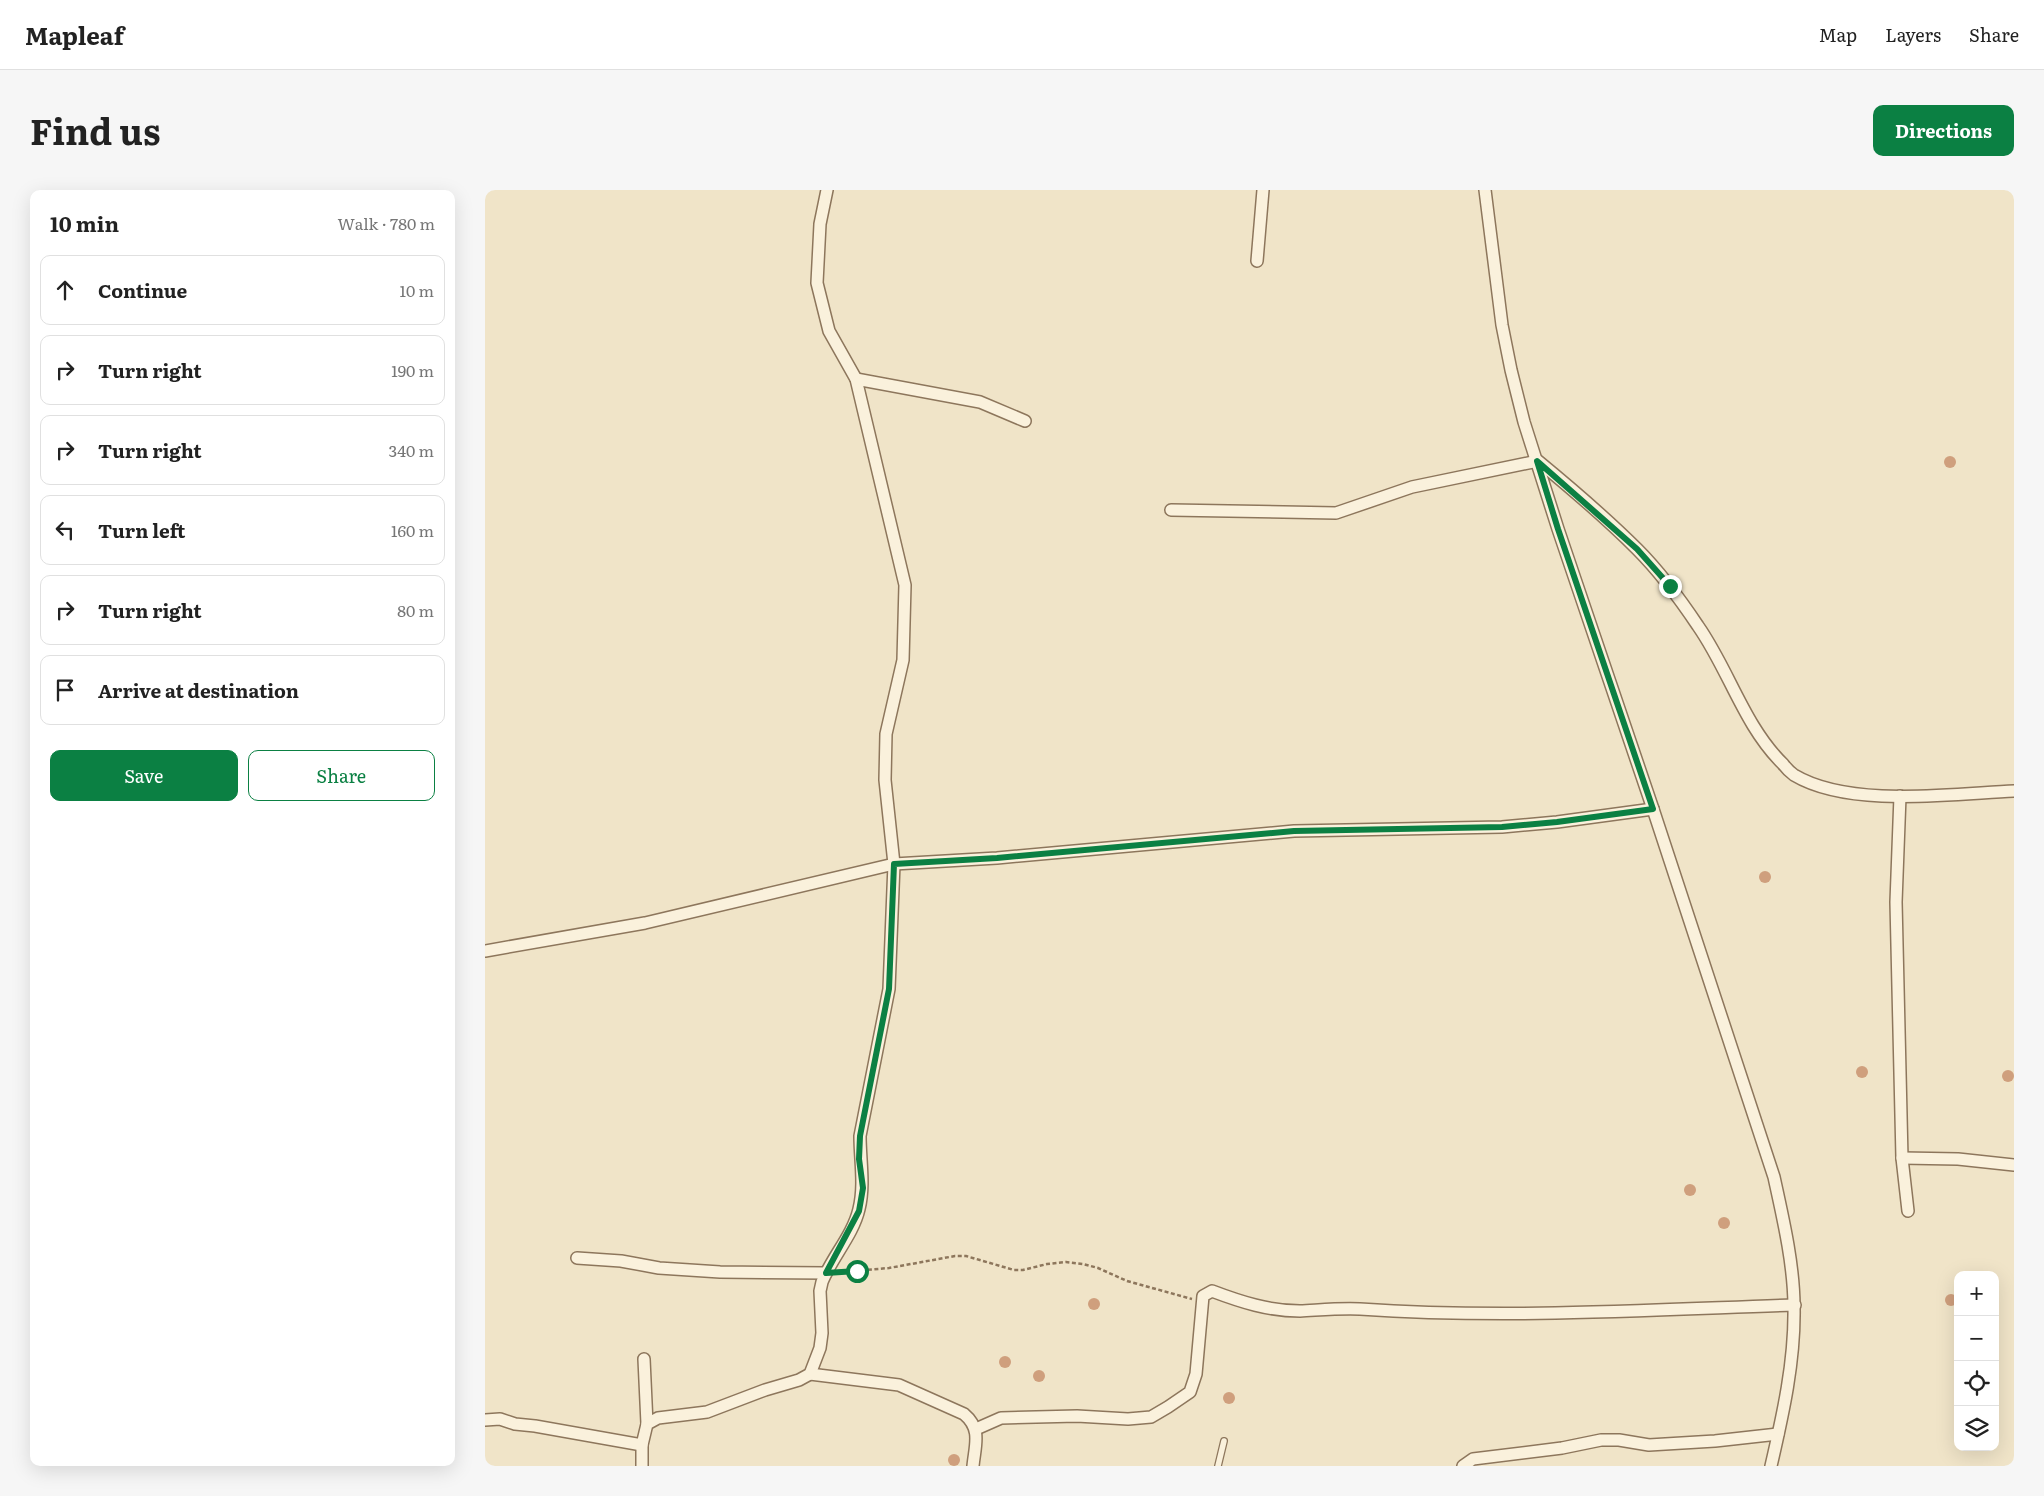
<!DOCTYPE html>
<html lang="en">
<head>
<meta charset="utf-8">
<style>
	body { margin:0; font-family:Literata,serif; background:#f6f6f6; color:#222 }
	.controls { position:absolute; right:15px; bottom:15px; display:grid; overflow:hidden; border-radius:10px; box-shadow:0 5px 20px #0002 }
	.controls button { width:45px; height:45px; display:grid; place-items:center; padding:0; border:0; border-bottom:1px solid #e0e0e0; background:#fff; color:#222; font:25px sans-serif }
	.stop { position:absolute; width:15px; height:15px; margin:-11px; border:4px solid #0b8043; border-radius:50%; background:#fff }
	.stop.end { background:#0b8043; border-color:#fff; box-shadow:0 1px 5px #0008 }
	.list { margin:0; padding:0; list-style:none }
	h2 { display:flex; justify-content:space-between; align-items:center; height:65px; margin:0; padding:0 20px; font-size:21px }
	h2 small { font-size:16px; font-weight:400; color:#767676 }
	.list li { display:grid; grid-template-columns:32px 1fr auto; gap:15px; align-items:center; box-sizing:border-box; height:70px; margin:0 10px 10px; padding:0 10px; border:1px solid #e0e0e0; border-radius:10px }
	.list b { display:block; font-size:19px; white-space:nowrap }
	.list em { font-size:16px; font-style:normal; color:#767676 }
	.actions { display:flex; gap:10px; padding:15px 20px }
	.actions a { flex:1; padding:11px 0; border:1px solid #0b8043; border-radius:10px; text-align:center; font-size:18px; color:#0b8043 }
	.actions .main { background:#0b8043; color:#fff }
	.icon { flex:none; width:28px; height:28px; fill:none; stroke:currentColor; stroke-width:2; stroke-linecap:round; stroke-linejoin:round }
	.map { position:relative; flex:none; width:1529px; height:1276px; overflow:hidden; border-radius:10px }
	header { display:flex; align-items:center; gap:30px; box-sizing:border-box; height:70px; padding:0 25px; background:#fff; border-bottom:1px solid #e0e0e0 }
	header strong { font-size:24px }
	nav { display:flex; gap:28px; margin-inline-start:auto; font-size:18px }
	.intro { display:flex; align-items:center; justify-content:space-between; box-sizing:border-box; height:120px; padding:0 30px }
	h1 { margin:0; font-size:35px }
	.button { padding:12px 22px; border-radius:10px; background:#0b8043; color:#fff; font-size:18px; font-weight:700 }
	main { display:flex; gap:30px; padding:0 30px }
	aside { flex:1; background:#fff; border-radius:10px; box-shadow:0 5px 20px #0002 }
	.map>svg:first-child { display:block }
	.building { fill:#cf9f7d }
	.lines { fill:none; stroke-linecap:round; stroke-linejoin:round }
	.lane-casing { stroke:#8d765c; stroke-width:8 }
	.street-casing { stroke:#8d765c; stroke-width:14 }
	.path { stroke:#8d765c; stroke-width:2.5; stroke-dasharray:4 2.5; stroke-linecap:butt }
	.lane { stroke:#faf1dc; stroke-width:5.5 }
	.street { stroke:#faf1dc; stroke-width:11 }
	.route { stroke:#0b8043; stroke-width:6 }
</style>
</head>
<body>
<header>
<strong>Mapleaf</strong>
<nav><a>Map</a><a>Layers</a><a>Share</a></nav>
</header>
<div class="intro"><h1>Find us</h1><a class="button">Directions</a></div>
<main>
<aside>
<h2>10 min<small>Walk · 780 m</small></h2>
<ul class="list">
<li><svg class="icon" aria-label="ahead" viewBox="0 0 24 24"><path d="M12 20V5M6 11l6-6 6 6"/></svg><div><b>Continue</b></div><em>10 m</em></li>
<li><svg class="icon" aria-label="right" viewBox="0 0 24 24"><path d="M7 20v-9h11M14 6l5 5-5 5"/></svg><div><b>Turn right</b></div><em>190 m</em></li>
<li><svg class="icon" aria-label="right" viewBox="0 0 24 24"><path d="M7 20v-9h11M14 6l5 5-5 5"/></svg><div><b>Turn right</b></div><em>340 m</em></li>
<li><svg class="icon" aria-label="left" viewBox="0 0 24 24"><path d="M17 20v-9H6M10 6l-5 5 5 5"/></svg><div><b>Turn left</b></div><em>160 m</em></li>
<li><svg class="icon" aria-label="right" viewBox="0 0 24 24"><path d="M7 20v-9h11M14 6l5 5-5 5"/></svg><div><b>Turn right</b></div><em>80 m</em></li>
<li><svg class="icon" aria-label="arrive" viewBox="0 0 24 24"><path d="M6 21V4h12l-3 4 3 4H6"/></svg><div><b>Arrive at destination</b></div></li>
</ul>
<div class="actions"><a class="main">Save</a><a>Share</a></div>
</aside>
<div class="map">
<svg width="1529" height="1276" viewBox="0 0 1529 1276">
	<rect width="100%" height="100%" fill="#f0e4c8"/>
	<g class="building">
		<circle cx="1465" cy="272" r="6"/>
		<circle cx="1280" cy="687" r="6"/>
		<circle cx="1377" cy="882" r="6"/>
		<circle cx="1523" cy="886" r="6"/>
		<circle cx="1205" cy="1000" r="6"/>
		<circle cx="1239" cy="1033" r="6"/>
		<circle cx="1466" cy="1110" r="6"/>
		<circle cx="609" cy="1114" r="6"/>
		<circle cx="520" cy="1172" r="6"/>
		<circle cx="554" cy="1186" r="6"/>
		<circle cx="744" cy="1208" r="6"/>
		<circle cx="469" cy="1270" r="6"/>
	</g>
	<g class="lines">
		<g class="lane-casing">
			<path id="lane" d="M733,1276L739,1251"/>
		</g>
		<g class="street-casing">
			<g id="street">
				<path d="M1000,0L1017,135L1026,180L1039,232L1073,339L1168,619L1289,987C1298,1028 1309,1075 1309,1117C1310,1171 1298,1224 1286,1276"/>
				<path d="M772,71L778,0"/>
				<path d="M371,189L495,212L540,231"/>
				<path d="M686,320L851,323L927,297L1053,271C1087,299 1121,328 1152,359C1175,382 1195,409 1213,436C1244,480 1259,536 1298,574C1301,578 1305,582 1309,585C1364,618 1466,604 1529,601"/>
				<path d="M1415,606L1411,712L1417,968L1423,1021"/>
				<path d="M0,761L160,733L409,674L512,668L809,641L1017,637L1072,632L1168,619"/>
				<path d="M1417,968L1473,969L1529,975"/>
				<path d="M92,1068L136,1071L174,1078L235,1082L341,1083"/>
				<path d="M159,1169L162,1234"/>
				<path d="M325,1184L414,1195L479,1224C497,1239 490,1255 488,1276"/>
				<path d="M0,1230L15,1229L30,1234L50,1236L157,1255"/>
				<path d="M491,1239L516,1228L592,1226L643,1229L666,1227L683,1217L705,1202L711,1184L718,1106L727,1101C756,1112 784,1121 815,1121C835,1120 855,1118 875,1119C1020,1129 1165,1120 1310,1115"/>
				<path d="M157,1276V1255L162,1234L173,1228L222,1222L280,1200L314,1190L325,1184L335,1158L337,1143L335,1101L337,1092C347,1067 368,1045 374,1019C380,995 375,970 375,946L404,799L409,674L400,590L401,544L418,470L420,395L371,189L344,141L332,93L335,34L342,0"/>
				<path d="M978,1276L988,1269L1077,1258L1116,1250H1134L1164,1255L1230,1251L1293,1244"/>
			</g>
		</g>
		<path class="path" d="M357,1082L404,1078L470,1066H481L529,1080H538L562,1074L581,1072L598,1074L613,1078L642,1091L707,1109"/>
		<use href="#lane" class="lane"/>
		<use href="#street" class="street"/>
	</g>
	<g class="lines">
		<path class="route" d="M372,1081L341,1083L374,1021L378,998L374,969L375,946L404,799L409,674L512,668L809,641L1017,637L1072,632L1168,619L1073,339L1052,271L1152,359L1185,396"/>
	</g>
</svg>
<div class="controls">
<button>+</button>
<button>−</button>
<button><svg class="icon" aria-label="locate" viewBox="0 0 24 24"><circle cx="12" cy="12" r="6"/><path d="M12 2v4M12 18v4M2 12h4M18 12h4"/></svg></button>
<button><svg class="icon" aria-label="layers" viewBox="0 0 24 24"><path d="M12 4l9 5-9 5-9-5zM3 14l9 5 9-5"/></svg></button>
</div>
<div class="stop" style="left:372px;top:1081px"></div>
<div class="stop end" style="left:1185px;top:396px"></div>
</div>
</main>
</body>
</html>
